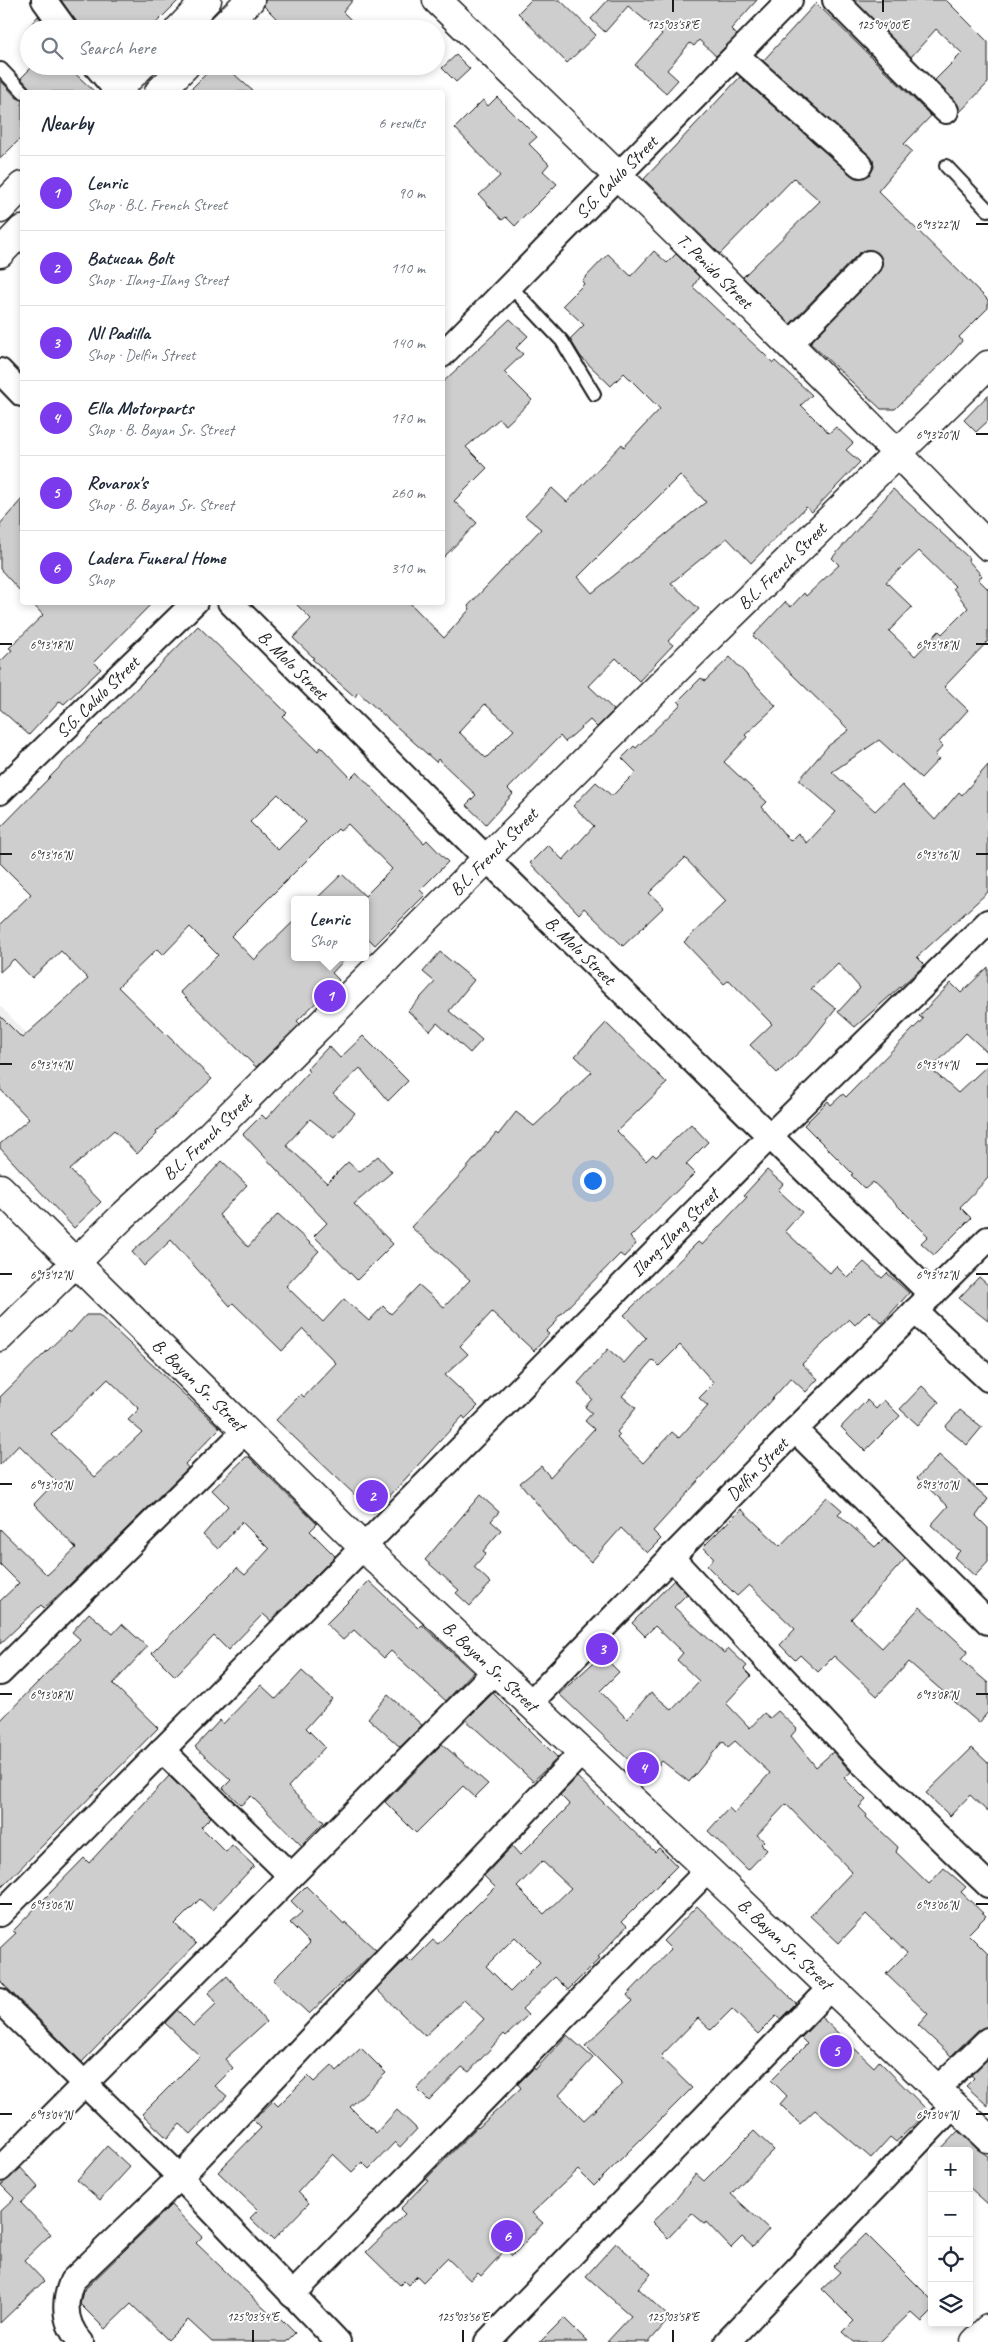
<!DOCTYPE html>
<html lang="en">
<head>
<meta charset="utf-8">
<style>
	body { margin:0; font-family:Caveat,sans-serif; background:#f2f2f3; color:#1f2937 }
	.controls { position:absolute; right:15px; bottom:15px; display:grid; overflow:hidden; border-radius:5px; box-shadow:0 2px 8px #0003 }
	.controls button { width:45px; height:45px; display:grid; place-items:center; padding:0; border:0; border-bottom:1px solid #e0e1e3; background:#fff; color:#1f2937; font:25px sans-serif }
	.you { position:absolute; left:592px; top:1180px; width:18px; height:18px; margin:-12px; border:4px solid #fff; border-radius:50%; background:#1a73e8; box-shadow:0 0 0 8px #1a73e833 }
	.badge { display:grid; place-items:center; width:32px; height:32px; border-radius:50%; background:#7c3aed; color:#fff; font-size:16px; font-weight:700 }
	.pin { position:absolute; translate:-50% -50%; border:2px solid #fff; box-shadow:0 1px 5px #0006 }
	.popup { position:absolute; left:291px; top:896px; width:78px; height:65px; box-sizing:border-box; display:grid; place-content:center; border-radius:5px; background:#fff; filter:drop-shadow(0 1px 4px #0005); font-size:16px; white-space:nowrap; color:#747a83 }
	.popup b { font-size:19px; color:#1f2937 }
	.popup::after { content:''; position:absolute; left:50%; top:100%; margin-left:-10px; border:10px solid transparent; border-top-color:#fff }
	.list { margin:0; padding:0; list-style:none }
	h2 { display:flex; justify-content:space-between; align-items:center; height:65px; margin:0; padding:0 20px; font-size:21px }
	h2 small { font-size:16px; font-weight:400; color:#747a83 }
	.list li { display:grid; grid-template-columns:32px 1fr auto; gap:15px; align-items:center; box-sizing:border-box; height:75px; padding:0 20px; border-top:1px solid #e0e1e3 }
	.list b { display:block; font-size:19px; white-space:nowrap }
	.list p { margin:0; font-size:16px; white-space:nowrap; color:#747a83 }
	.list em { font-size:16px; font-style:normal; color:#747a83 }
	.icon { flex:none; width:28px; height:28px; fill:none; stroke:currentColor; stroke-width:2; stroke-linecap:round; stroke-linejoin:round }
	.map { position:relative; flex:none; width:988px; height:2342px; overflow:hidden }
	.search { position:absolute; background:#fff; box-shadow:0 2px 8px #0003; left:20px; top:20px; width:425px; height:55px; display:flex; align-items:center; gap:12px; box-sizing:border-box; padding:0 18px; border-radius:28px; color:#747a83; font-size:19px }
	.panel { position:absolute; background:#fff; box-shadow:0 2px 8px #0003; left:20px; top:90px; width:425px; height:515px; border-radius:5px }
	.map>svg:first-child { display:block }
	.built { fill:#f0f0f0 }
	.building { fill:#cecece; stroke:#1c1c1c; fill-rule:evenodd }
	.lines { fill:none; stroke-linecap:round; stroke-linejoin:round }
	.lane-casing { stroke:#1c1c1c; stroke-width:16 }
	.street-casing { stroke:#1c1c1c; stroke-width:28 }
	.secondary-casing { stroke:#1c1c1c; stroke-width:31 }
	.lane { stroke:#fff; stroke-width:12 }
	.street { stroke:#fff; stroke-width:24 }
	.secondary { stroke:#fff; stroke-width:28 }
	.ticks { fill:none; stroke:#1c1c1c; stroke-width:2 }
	.labels { text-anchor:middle; stroke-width:4; stroke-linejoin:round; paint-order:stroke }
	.street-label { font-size:18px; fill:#1c1c1c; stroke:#fff }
	.ticks-label { font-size:12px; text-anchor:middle; fill:#1c1c1c; stroke:#fff; stroke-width:4; stroke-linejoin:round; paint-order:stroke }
</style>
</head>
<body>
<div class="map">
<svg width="988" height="2342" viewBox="0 0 988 2342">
	<rect width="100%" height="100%" fill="#fff"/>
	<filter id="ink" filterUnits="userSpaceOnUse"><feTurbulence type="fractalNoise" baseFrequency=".02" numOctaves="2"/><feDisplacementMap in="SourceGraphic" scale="10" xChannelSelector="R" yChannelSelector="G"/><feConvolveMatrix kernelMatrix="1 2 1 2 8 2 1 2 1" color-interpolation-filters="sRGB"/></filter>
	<g filter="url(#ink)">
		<path class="built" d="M0,1006L38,1045L0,1083Z"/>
		<g class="building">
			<path d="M61,0H179L150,29H79L76,21Z"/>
			<path d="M265,0H353L343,12L360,29H287L264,6Z"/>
			<path d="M531,0H560L596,35L567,63L518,13Z"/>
			<path d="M608,0H757L731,29L737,35L716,56L699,40L694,46L690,43L667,70L678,80L666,93L635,65L662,34L628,6L605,32L591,19Z"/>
			<path d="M854,0H946L988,42V83L959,113L956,102L935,80L962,53L936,29L911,57Z"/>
			<path d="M816,3L931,116L904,144L912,151L878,191L988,300V308L959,337L962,341L951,354L895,409H881L810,343L879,272L882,260L878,253L866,250L859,253L790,324L743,277L820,201L794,178L720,254L644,179L740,77L851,175L858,178L870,174L874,167L873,160L869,155L763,61Z"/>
			<path d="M38,16L48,29H27Z"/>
			<path d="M456,55L470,69L456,82L442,68Z"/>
			<path d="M33,66H67L95,92H31L29,87L21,78Z"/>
			<path d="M214,66H244L235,75L254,92H188Z"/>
			<path d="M0,80L17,98L22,100V137L0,159Z"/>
			<path d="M497,97L537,137L529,144L549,164L543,171L557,184L515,226L506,217L502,220L479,195L500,176L455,128L483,100L488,106Z"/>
			<path d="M654,251L667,263L676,254L699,277L693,287L762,352L773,363L775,361L812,395L801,405L829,433L836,427L853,443L846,450L860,462L812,512L806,507L751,563L727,538L671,583L699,609L668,641L673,645L639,681L616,658L589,686L614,710L597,727L590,720L565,742L560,736L508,789L513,794L486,824L466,805L476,795L438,759L436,762L358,692L355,697L312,659L314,658L293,638L311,619L294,602H409L444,638L470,609L468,606L541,529L525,516L552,488L567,502L622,444L624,447L660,409L624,373L611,386L581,357L570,339L584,325L563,305L584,284L582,281L608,254L631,276ZM680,475L706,502L592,593L578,577ZM485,704L514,730L486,758L459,732Z"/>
			<path d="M510,319L528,336L516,348L523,354L504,372L532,400L506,425L499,419L466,447L487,468L454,501L477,523L442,559V383Z"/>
			<path d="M988,395V421L976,432L964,420Z"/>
			<path d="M893,489L969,558L968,560L982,576L978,579L988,589V641L944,687L968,710L939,742L943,746L935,755L939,759L921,778L879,740L832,772L875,811L902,785L935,820L959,792L962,795L988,765V892L917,957L925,965L855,1027L838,1012L860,988L838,963L811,989L836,1009L808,1044L777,1073L750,1045L772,1024L729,980L724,984L684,942L726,901L685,858L649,893L664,907L623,946L584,908L579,914L530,863L548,845L563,860L594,826L573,806L596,782L612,796L636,772L622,758L634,746L636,748L681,704L678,701L701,678L705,681L730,657L776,706L745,735L747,737L724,762L767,802L762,807L790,841L798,833L807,843L836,812L799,780L828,746L849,730L753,636L785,602L791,607L804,593L806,596L839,565L832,558ZM919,551L955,586L953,588L968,608L942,634L939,631L915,656L889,631L912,607L886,582Z"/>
			<path d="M22,499V593L0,569V524Z"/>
			<path d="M31,602H153L94,662L101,669L64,704L60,701L29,735L0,709V662L12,650L9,648L43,615Z"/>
			<path d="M198,626L287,713L283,717L318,751L321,747L351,778L357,772L424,843L427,840L448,862L420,890L425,895L375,945L365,935V900H315L342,874L365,896L392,869L348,824L340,831L338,829L231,936L254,960L295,920V957H347L332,973L339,980L297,1021L300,1024L256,1067L180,992L218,955L190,927L163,955L157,949L118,987L212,1079L156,1132L157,1134L137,1154L114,1130L70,1170L101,1202L74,1228L0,1148V1144L29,1119L0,1089V1016L22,1038L88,979L61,951L32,978L14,959L0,972V924L31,894L0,863V828ZM278,794L306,822L278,850L250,822Z"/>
			<path d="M440,952L474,980L449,1011L482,1040L470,1053L437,1023L430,1031L408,1011L435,982L423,972Z"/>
			<path d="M988,967V1053L966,1033L931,1069L958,1093L988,1065V1178L960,1207L971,1218L934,1255L921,1243L928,1236L902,1210L873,1182L865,1189L851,1175L853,1174L804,1125L828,1101L831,1105L843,1094L846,1097L923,1019L919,1016L951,983L961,993Z"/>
			<path d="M606,1023L667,1083L617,1131L646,1161L653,1154L656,1157L691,1124L708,1142L686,1164L695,1173L630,1237L636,1244L624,1257L620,1254L556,1319L558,1320L546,1332L549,1334L534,1351L492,1312L460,1346L468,1354L445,1375L478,1406L465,1419L463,1416L374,1513L276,1420L301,1394L304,1397L336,1363L303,1329L282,1351L233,1303L230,1306L171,1240L144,1266L132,1252L168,1219L222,1161L247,1185L219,1215L248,1247L278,1214L319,1251L286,1286L323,1322L344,1299L369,1321L383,1306L391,1314L419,1285L444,1307L470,1280L411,1227L464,1171L496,1133L498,1135L516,1112L534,1126L592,1072L575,1056Z"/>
			<path d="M363,1036L408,1081L388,1101L360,1068L333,1094L355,1113L334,1138L310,1119L286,1145L327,1183L348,1162L359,1172L378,1156L392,1172L354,1204L393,1244L357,1280L314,1236L327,1223L243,1134L262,1115L266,1119L309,1072L307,1069L329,1046L340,1058Z"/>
			<path d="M767,1170L783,1184L778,1190L802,1212L785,1231L830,1273L836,1266L848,1278L864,1262L882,1278L887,1273L909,1293L882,1323L869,1311L855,1325L849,1319L802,1364L818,1379L806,1392L791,1378L653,1531L661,1539L647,1553L621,1528L591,1562L574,1546L573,1547L520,1483L541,1466L550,1477L594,1429L585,1421L592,1413L585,1407L592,1399L578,1383L608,1349L624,1363L646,1338L624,1315L698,1242L702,1245L747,1197L744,1195ZM680,1345L714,1383L699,1398L708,1406L679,1438L672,1432L643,1463L617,1438L620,1435L617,1432L636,1408L622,1396L653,1360L659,1366Z"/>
			<path d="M979,1277L988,1285V1321L959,1298Z"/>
			<path d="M86,1315H99L220,1428L185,1464L188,1468L65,1589L44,1608L41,1605L0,1644V1601L19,1583L0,1564V1529L47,1575L76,1548L34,1504L56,1481L19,1445L0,1465V1397L48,1350L68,1331L70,1333ZM108,1379L139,1409L128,1420L142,1432L95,1477L51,1435Z"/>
			<path d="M922,1386L939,1402L918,1425L900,1409Z"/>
			<path d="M867,1400L876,1409L884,1400L900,1416L865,1451L841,1427Z"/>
			<path d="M960,1410L982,1427L967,1445L945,1427Z"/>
			<path d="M939,1455L988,1499L976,1516L988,1528V1562L975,1576L954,1557L960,1551L931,1525L948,1506L917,1478Z"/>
			<path d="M246,1457H249L317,1524L310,1531L335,1556L271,1621L263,1614L228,1650L214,1636L175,1676L152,1653L237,1568L245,1575L269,1549L242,1522L218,1549L203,1535L228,1506L212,1490Z"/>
			<path d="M480,1495L499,1512L491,1521L501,1530L483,1551L486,1553L474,1567L491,1583L470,1606L456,1593L459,1590L425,1560Z"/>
			<path d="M827,1497L842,1510L838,1514L875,1547L884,1538L905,1559L851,1619L882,1648L920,1607L968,1651L961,1660L988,1683V1712L979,1723L909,1662L877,1696L834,1656L818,1672L800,1655L795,1660L780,1645L795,1629L749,1585L737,1596L707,1566L714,1558L703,1547L741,1509L780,1546Z"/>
			<path d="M674,1580L687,1594L674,1607L724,1653L728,1648L747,1666L744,1669L751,1676L726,1703L750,1728L764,1713L770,1718L778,1711L797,1729L791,1736L816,1767L833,1752L851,1772L844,1778L866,1800L859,1807L867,1815L866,1817L898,1847L896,1852L929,1884L944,1868L966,1887L961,1892L986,1916L968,1934L988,1954V2027L978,2030L951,2056L918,2025L928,2014L886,1974L907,1953L866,1914L839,1943L810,1916L852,1872L786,1804L757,1835L764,1841L761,1844L767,1850L748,1870L708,1831L729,1808L734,1813L770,1773L735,1741L728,1747L723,1741L689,1782L662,1761L646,1780L631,1767L633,1764L559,1694L602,1655L619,1672L600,1691L627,1719L651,1692L672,1710L699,1681L677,1660L683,1653L655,1626L645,1636L632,1623Z"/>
			<path d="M369,1581L419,1628L422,1625L473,1672L446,1701L391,1651L384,1658L354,1630L343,1640L326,1624Z"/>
			<path d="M89,1613L113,1634L122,1624L147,1647L113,1684L158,1728L0,1889V1721L80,1639L72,1632Z"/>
			<path d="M302,1671L332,1699L306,1728L325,1747L288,1787L324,1822L301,1845L251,1796L241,1805L223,1788L231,1780L195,1747L220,1720L223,1724L261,1685L276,1699Z"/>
			<path d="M493,1693L558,1758L533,1781L466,1720Z"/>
			<path d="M388,1695L422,1725L400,1747L368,1718Z"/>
			<path d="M442,1744L488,1784L475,1797L463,1786L416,1833L385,1802Z"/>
			<path d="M972,1748L988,1763V1812L970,1795L950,1816L926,1793Z"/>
			<path d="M169,1776L211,1817L201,1827L226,1852L232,1845L254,1866L212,1910L200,1899L175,1924L196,1944L82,2062L0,1981V1948L16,1933L13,1931L84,1858L89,1863Z"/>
			<path d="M577,1777L655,1852L659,1848L677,1866L622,1921L627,1926L598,1957L600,1958L568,1990L555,1977L522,2009L528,2015L506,2036L504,2034L469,2072L462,2067L429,2101L417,2089L484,2019L464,2000L425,2036L376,1989L407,1958L411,1962L433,1940L438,1944L495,1887L484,1876L512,1846L520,1855L570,1805L560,1795ZM542,1861L571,1888L544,1914L517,1887ZM515,1937L540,1962L511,1991L486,1966Z"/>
			<path d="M306,1886L344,1924L345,1922L376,1950L309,2014L273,1980L310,1943L290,1923L302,1912L291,1901Z"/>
			<path d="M697,1906L796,2003L780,2019L776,2016L758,2034L732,2009L711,2030L698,2018L660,2057L692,2088L594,2186L578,2170L532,2213L543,2223L512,2256L506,2249L481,2276L478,2273L470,2280L447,2258L423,2282L417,2276L408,2285L404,2281L400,2285L366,2252L405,2214L400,2209L428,2180L426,2179L477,2127L478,2128L521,2088L518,2084L534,2068L535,2070L567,2035L593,2058L559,2095L584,2120L623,2084L585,2046L632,2001L627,1995L671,1949L663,1941Z"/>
			<path d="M227,1976L266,2022L225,2059L233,2068L215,2086L227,2096L191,2134L180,2124L167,2138L142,2114L200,2056L165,2023L177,2010L193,2026L217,2003L208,1993Z"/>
			<path d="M821,2017L874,2067L879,2061L928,2111L896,2142L890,2137L871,2158L815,2110L800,2124L780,2104L787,2096L771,2080L807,2044L801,2038Z"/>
			<path d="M361,2048L386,2073L350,2107L376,2133L397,2110L417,2129L400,2147L395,2142L369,2169L362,2162L352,2172L333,2154L298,2192L309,2203L273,2240L250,2218L258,2210L218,2172L261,2128L253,2120L273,2101L278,2106L308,2076L314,2082L332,2065L337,2071Z"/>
			<path d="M988,2059V2106L966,2086L974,2078L971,2075Z"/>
			<path d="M754,2131L774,2150L731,2194L769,2229L753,2247L742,2237L731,2248L706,2222L705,2224L692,2213L668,2238L652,2222L676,2199L696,2174L704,2181Z"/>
			<path d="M958,2131L977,2149L988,2156V2204L969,2187V2151H939Z"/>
			<path d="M107,2146L130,2167L100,2200L77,2180Z"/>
			<path d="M21,2168L38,2187L21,2203L51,2234L24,2260L44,2281L0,2323V2211L14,2198L1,2185Z"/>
			<path d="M171,2205L202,2237L196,2243L275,2319L278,2316L295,2333L286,2342H212L188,2320L168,2340L131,2304L105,2329L80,2304L83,2291Z"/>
			<path d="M866,2234L932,2300V2312L922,2322L911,2312L880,2342H854L843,2332L854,2321L822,2289L840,2272L833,2266Z"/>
			<path d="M616,2243L651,2274L638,2288L670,2318L649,2342H607L631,2316L586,2276Z"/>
			<path d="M564,2318L588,2342H540Z"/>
		</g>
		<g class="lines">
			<g class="lane-casing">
				<g id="lane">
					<path d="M1,69L23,92"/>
					<path d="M946,166L988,210"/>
					<path d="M510,286L562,341L594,394"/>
				</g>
			</g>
			<g class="street-casing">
				<g id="street">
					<path d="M44,0L65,29"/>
					<path d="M835,0L946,111"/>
					<path d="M736,55L860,165"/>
					<path d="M96,66L118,92"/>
					<path d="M789,345L869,263"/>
					<path id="s1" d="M442,355L790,0"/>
					<path d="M0,371L22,394"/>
					<path id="s2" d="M230,602L487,859L932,1295"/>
					<path id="s3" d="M0,792L195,602"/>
					<path d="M915,1311L988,1379"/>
					<path d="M795,1430L988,1622"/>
					<path d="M671,1557L863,1764L988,1885"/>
					<path d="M0,1673L246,1430"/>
					<path id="s4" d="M530,1703L795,1430L988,1239"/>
					<path d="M162,1750L291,1876"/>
					<path id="s5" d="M0,1914L771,1135L988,922"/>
					<path d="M0,2001L180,2177L338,2342"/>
					<path d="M937,2089L988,2040"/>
					<path d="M0,2169L496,1670"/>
					<path d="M292,2295L708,1870"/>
					<path d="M81,2342C64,2324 63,2303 72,2281L180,2177L582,1752"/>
					<path d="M487,2342L830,1988"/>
					<path d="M727,2342L954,2105"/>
				</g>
			</g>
			<g class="secondary-casing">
				<g id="secondary">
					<path id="s6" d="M437,0C623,180 808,360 988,546"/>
					<path d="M179,29L207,0"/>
					<path d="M221,29L250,0"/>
					<path d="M115,92L141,66"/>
					<path d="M159,92L185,66"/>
					<path d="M0,209L22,186"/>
					<path d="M0,253L22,230"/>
					<path id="s7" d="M0,1188L363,1547L708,1870L988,2138"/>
					<path id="s8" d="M0,1337L122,1217L201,1144L696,650L988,365"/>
					<path d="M975,2342L988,2329"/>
				</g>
			</g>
			<use href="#lane" class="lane"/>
			<use href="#street" class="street"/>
			<use href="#secondary" class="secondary"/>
		</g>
	</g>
	<path class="ticks" d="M673,0V12M883,0V12M976,224H988M976,434H988M0,644H12M976,644H988M0,854H12M976,854H988M0,1064H12M976,1064H988M0,1274H12M976,1274H988M0,1484H12M976,1484H988M0,1694H12M976,1694H988M0,1904H12M976,1904H988M0,2114H12M976,2114H988M253,2330V2342M463,2330V2342M673,2330V2342"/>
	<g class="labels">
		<g class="street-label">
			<text dy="6" stroke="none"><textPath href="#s1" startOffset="249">S.G. Calulo Street</textPath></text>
			<text dy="6" stroke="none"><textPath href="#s6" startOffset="388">T. Penido Street</textPath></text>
			<text dy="6" stroke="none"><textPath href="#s8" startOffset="1098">B.L. French Street</textPath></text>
			<text dy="6" stroke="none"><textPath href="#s2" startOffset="89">B. Molo Street</textPath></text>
			<text dy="6" stroke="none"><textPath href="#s3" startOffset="136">S.G. Calulo Street</textPath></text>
			<text dy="6" stroke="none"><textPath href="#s8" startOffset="692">B.L. French Street</textPath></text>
			<text dy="6" stroke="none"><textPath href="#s2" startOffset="494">B. Molo Street</textPath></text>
			<text dy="6" stroke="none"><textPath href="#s8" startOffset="288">B.L. French Street</textPath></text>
			<text dy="6" stroke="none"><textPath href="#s5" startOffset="959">Ilang-Ilang Street</textPath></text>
			<text dy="6" stroke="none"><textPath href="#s7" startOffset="280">B. Bayan Sr. Street</textPath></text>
			<text dy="6" stroke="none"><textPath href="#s4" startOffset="326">Delfin Street</textPath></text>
			<text dy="6" stroke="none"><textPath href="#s7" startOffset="685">B. Bayan Sr. Street</textPath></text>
			<text dy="6" stroke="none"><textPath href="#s7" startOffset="1090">B. Bayan Sr. Street</textPath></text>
		</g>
	</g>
	<g class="ticks-label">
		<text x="673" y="29">125°03'58"E</text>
		<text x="883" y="29">125°04'00"E</text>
		<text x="937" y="229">6°13'22"N</text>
		<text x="937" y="439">6°13'20"N</text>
		<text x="51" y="649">6°13'18"N</text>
		<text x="937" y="649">6°13'18"N</text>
		<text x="51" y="859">6°13'16"N</text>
		<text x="937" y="859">6°13'16"N</text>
		<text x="51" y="1069">6°13'14"N</text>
		<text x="937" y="1069">6°13'14"N</text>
		<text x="51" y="1279">6°13'12"N</text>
		<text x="937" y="1279">6°13'12"N</text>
		<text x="51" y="1489">6°13'10"N</text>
		<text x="937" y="1489">6°13'10"N</text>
		<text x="51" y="1699">6°13'08"N</text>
		<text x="937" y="1699">6°13'08"N</text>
		<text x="51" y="1909">6°13'06"N</text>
		<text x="937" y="1909">6°13'06"N</text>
		<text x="51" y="2119">6°13'04"N</text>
		<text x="937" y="2119">6°13'04"N</text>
		<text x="253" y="2321">125°03'54"E</text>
		<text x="463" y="2321">125°03'56"E</text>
		<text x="673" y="2321">125°03'58"E</text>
	</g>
</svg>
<div class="controls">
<button>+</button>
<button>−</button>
<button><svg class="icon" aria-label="locate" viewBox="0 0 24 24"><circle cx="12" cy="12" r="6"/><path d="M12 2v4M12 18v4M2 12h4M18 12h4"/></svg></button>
<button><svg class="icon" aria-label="layers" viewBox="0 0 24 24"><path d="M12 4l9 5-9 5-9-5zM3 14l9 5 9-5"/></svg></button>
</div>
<div class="you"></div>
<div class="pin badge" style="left:330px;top:996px">1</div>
<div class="popup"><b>Lenric</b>Shop</div>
<div class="pin badge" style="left:372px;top:1496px">2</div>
<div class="pin badge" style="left:602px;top:1649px">3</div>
<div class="pin badge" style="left:643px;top:1768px">4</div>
<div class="pin badge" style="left:836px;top:2051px">5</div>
<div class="pin badge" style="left:507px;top:2236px">6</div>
<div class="search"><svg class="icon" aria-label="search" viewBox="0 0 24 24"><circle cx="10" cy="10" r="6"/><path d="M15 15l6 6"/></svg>Search here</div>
<section class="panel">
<h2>Nearby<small>6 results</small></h2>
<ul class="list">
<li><span class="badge">1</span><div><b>Lenric</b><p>Shop · B.L. French Street</p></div><em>90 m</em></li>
<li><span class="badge">2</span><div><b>Batucan Bolt</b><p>Shop · Ilang-Ilang Street</p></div><em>110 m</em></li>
<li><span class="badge">3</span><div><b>Nl Padilla</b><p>Shop · Delfin Street</p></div><em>140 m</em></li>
<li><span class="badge">4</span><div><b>Ella Motorparts</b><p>Shop · B. Bayan Sr. Street</p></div><em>170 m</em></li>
<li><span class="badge">5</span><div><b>Rovarox's</b><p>Shop · B. Bayan Sr. Street</p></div><em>260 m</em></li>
<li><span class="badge">6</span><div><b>Ladera Funeral Home</b><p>Shop</p></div><em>310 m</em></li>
</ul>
</section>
</div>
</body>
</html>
